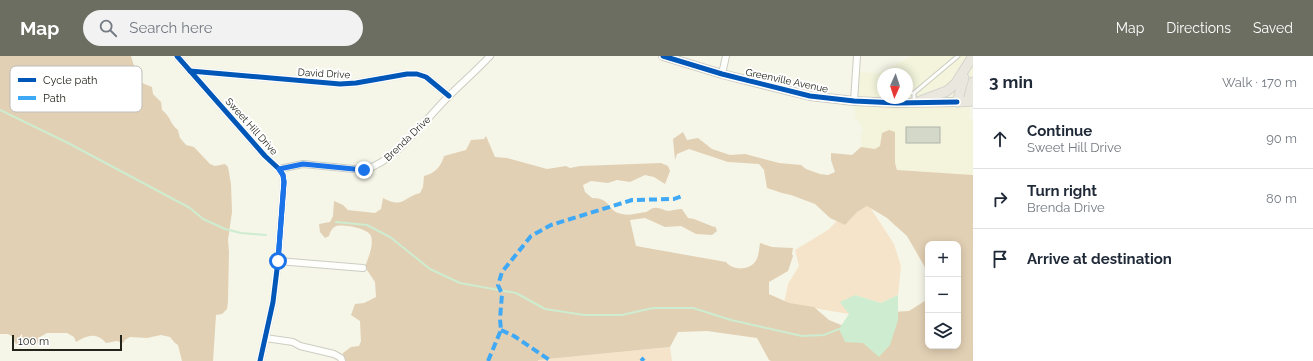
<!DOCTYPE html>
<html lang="en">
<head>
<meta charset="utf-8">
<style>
	body { margin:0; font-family:Raleway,sans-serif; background:#f2f2f3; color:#1f2937 }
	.controls { position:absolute; right:12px; bottom:12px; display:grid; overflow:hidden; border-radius:8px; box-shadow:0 2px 10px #0003 }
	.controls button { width:36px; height:36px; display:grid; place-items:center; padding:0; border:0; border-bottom:1px solid #e0e1e3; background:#fff; color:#1f2937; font:20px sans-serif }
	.compass { position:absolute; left:877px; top:12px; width:36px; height:36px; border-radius:50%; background:#fff; box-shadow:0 2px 10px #0003; rotate:183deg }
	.scale { position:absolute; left:12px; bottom:10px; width:110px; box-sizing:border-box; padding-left:4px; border:2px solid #23241a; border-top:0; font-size:11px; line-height:14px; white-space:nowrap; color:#23241a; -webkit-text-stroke:3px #fff; paint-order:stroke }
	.stop { position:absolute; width:12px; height:12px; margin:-9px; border:3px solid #1a73e8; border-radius:50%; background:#fff }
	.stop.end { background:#1a73e8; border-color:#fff; box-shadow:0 1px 4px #0008 }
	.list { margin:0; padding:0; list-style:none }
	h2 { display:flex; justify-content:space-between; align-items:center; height:52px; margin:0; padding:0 16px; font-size:17px }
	h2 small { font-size:13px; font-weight:400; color:#747a83 }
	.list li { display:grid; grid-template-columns:26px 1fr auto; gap:12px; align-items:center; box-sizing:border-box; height:60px; padding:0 16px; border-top:1px solid #e0e1e3 }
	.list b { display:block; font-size:15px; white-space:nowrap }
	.list p { margin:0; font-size:13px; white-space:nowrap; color:#747a83 }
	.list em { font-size:13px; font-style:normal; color:#747a83 }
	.icon { flex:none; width:22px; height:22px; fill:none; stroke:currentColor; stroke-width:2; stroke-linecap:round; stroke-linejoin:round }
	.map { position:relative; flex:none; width:973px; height:305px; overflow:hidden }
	header { display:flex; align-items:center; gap:24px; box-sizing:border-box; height:56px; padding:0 20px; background:#6c6e62; color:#fff }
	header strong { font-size:19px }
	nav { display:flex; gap:22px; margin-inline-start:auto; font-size:14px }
	.search { width:280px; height:36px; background:#f2f2f3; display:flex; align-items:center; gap:10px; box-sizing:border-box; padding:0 14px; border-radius:22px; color:#747a83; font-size:15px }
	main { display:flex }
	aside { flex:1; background:#fff }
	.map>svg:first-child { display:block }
	.built { fill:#f3f4db; fill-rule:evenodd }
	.green { fill:#f6e4ca }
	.forest { fill:#e2d0b4 }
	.water { fill:#ceeccf }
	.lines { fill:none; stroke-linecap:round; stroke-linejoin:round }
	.stream { stroke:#ceeccf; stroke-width:2 }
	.building { fill:#d3d8c9; stroke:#b0b3a9 }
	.lane-casing { stroke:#cdcdc3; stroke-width:5 }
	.street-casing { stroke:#cdcdc3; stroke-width:8 }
	.secondary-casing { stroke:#cdcdc3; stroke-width:10 }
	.primary-casing { stroke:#d3d4ce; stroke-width:11 }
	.lane { stroke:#fefefc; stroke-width:3 }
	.street { stroke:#fefefc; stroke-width:6 }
	.secondary { stroke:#f3f3ed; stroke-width:8 }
	.primary { stroke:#eae8de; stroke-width:9 }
	.quiet { stroke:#3fa9f5; stroke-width:4; stroke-dasharray:8 4; stroke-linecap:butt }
	.cycleway-casing { stroke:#fff; stroke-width:8 }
	.cycleway { stroke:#0057b8; stroke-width:5 }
	.route { stroke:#1a73e8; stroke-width:5 }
	.labels { text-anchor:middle; stroke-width:4; stroke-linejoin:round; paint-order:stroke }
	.street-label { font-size:10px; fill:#23241a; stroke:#fff }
	.key { fill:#fff; stroke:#bdbdba; stroke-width:1 }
	.key-label { font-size:11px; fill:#23241a }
</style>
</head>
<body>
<header>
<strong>Map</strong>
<div class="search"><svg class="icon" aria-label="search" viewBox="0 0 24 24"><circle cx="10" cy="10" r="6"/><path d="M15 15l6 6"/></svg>Search here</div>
<nav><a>Map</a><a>Directions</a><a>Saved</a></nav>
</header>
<main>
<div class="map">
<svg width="973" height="305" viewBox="0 0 973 305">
	<rect width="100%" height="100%" fill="#f5f6e8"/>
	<path class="built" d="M912,0H973V23L969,62L973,64V119L897,114L895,107L882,77L880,90L875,93L861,92V77L863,73L858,63H856L853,44L857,15L878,18ZM883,18H907V42H883Z"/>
	<g class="green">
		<path d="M866,145L894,188L901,210L898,239L881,247L855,239L849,258L784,247L788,228L799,210L795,194L828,174L856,146Z"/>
		<path d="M670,291L672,305H538V304Z"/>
	</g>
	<g class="forest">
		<path d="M0,0H131L135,13L142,27L152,31L153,38L161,46L162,54C171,61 170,68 178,74L180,82L186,89L194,91L210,108L215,110L225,108L228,111L231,128L232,156L228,184L229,196L228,245L227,253L222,258L216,259L213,305H182L178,289L175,287L170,281L161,279L147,282L130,281L125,284L123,287L117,285L106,287C97,276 87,279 76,286L74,281L67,277H47L40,281L37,288L18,289L15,287L13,281L8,278H0Z"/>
		<path d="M889,74L895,76V107L897,114L973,119V305H771L769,304L757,282L707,275L678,276L670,291L538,304V305H343V297L351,291L359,290L361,285L360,265L351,259L355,248L364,247L376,241L375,226L365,211C368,202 374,190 371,180C368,172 343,168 336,170C332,172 330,176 329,180L325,182L320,176L319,168L330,166L333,160L334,145L343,149L348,154L375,157L381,153L383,142C404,153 403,141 420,137L423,131L424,120C435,117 441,111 444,100L466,94L471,84L484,83L486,80L495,101L507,102L547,113L566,110L570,112L580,110L661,107L668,110L670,115L665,128L654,121L645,119L630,126L617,124L608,127L591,125L583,129L585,136L592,142C612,142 606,155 622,158C631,160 638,157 646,156C649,155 651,152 654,152C659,151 665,155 669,155C674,154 677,153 682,153L688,162L694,163L714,171L715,170L717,175L712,179L696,178L681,170L665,171L645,162L630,164L636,190L726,206C732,214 748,215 755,206C759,201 759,193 760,187L772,191L793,192L792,198L793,200L788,215L769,226V238L789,247L814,251L829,264L846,271L892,256L909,255L928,243V290H958V188H928V219L926,213L907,180L887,162L867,150L857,156L845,169L830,162L815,148L791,139L782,137L767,132L764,114L759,108L728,106L689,93L677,98L675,104L673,83L683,76L687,84L698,82L712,93L730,99L745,98L779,107L801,109L806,113L820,118L828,119L835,116L831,104V97L852,99L861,91L875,93L880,90L882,77Z"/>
	</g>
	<path class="water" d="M855,239L881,247L898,239V264L890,289L879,301L863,287L845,286L839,273L849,258L840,246Z"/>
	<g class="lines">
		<g class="stream">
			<path d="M0,54L68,87L190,152L203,163L225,173L241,177L266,179"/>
			<path d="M336,166L367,169L390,181L430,213L460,227L516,237L545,253L584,259H622L653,252H693L731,264L802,280L824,279L839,273"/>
		</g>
	</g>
	<rect class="building" x="906" y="71" width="34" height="16"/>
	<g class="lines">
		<g class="lane-casing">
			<g id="lane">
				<path d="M907,37H914"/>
				<path d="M914,45V37L958,0"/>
			</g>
		</g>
		<g class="street-casing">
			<g id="street">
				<path d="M177,0L265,100L279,113L283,119L284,126L278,205L273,246L260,305"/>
				<path d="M190,15L340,28L356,27L407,18H417L426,21L449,40"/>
				<path d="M722,18L726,0"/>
				<path d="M854,45L857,0"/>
				<path d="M279,113L303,108L364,114C398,104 425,63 450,39C463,26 477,14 490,0"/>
				<path d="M278,205L363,212"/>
				<path d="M265,282L293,286L300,290L334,298L341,302L342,305"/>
			</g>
		</g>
		<g class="secondary-casing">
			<path id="secondary" d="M663,0L722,18L810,40L854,45L897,47L957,46"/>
		</g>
		<g class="primary-casing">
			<g id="primary">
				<path d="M964,22L957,46L973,45"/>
				<path d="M968,45L973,26"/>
				<path d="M918,46L947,35L956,27L973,0"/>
			</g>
		</g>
		<use href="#lane" class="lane"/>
		<use href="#street" class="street"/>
		<use href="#secondary" class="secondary"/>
		<use href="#primary" class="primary"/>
		<g class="quiet">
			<path d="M501,274L514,280L551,305"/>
			<path d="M488,305L501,274L500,263L502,238L498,229L502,216L531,180L551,169L632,144L674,143L682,140"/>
			<path d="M641,305L644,302"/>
		</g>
		<g class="cycleway-casing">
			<g id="cycleway">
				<path d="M177,0L265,100L279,113L283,119L284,126L278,205L273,246L260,305"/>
				<path d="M663,0L722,18L810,40L854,45L897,47L957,46"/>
				<path d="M190,15L340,28L356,27L407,18H417L426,21L449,40"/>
			</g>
		</g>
		<use href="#cycleway" class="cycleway"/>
	</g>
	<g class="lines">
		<path class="route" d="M278,205L284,126L283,119L279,113L303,108L364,114"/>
	</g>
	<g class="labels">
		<g class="street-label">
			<text transform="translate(324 17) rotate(3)" y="4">David Drive</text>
			<text transform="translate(787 24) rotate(12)" y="4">Greenville Avenue</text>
			<text transform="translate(252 70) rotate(48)" y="4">Sweet Hill Drive</text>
			<text transform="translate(407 82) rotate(-44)" y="4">Brenda Drive</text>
		</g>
	</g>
	<rect x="10" y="10" width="132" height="46" rx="6" class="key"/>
	<rect x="18" y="22" width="18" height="4" fill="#0057b8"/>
	<rect x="18" y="40" width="18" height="4" fill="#3fa9f5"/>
	<g class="key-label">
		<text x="43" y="28">Cycle path</text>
		<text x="43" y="46">Path</text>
	</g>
</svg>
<div class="controls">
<button>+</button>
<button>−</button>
<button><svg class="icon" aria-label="layers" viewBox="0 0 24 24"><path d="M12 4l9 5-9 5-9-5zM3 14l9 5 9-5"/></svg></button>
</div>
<svg class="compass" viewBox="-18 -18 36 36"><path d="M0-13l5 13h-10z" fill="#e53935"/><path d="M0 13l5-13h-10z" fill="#747a83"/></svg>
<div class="scale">100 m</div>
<div class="stop" style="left:278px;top:205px"></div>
<div class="stop end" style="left:364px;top:114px"></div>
</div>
<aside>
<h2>3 min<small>Walk · 170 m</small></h2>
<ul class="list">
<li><svg class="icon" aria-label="ahead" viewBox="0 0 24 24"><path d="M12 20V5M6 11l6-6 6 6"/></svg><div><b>Continue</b><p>Sweet Hill Drive</p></div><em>90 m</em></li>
<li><svg class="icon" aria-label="right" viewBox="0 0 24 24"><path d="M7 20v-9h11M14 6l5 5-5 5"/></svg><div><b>Turn right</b><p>Brenda Drive</p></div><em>80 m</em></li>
<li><svg class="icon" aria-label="arrive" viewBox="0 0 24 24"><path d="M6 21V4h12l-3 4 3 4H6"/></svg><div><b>Arrive at destination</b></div></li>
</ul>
</aside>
</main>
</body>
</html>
